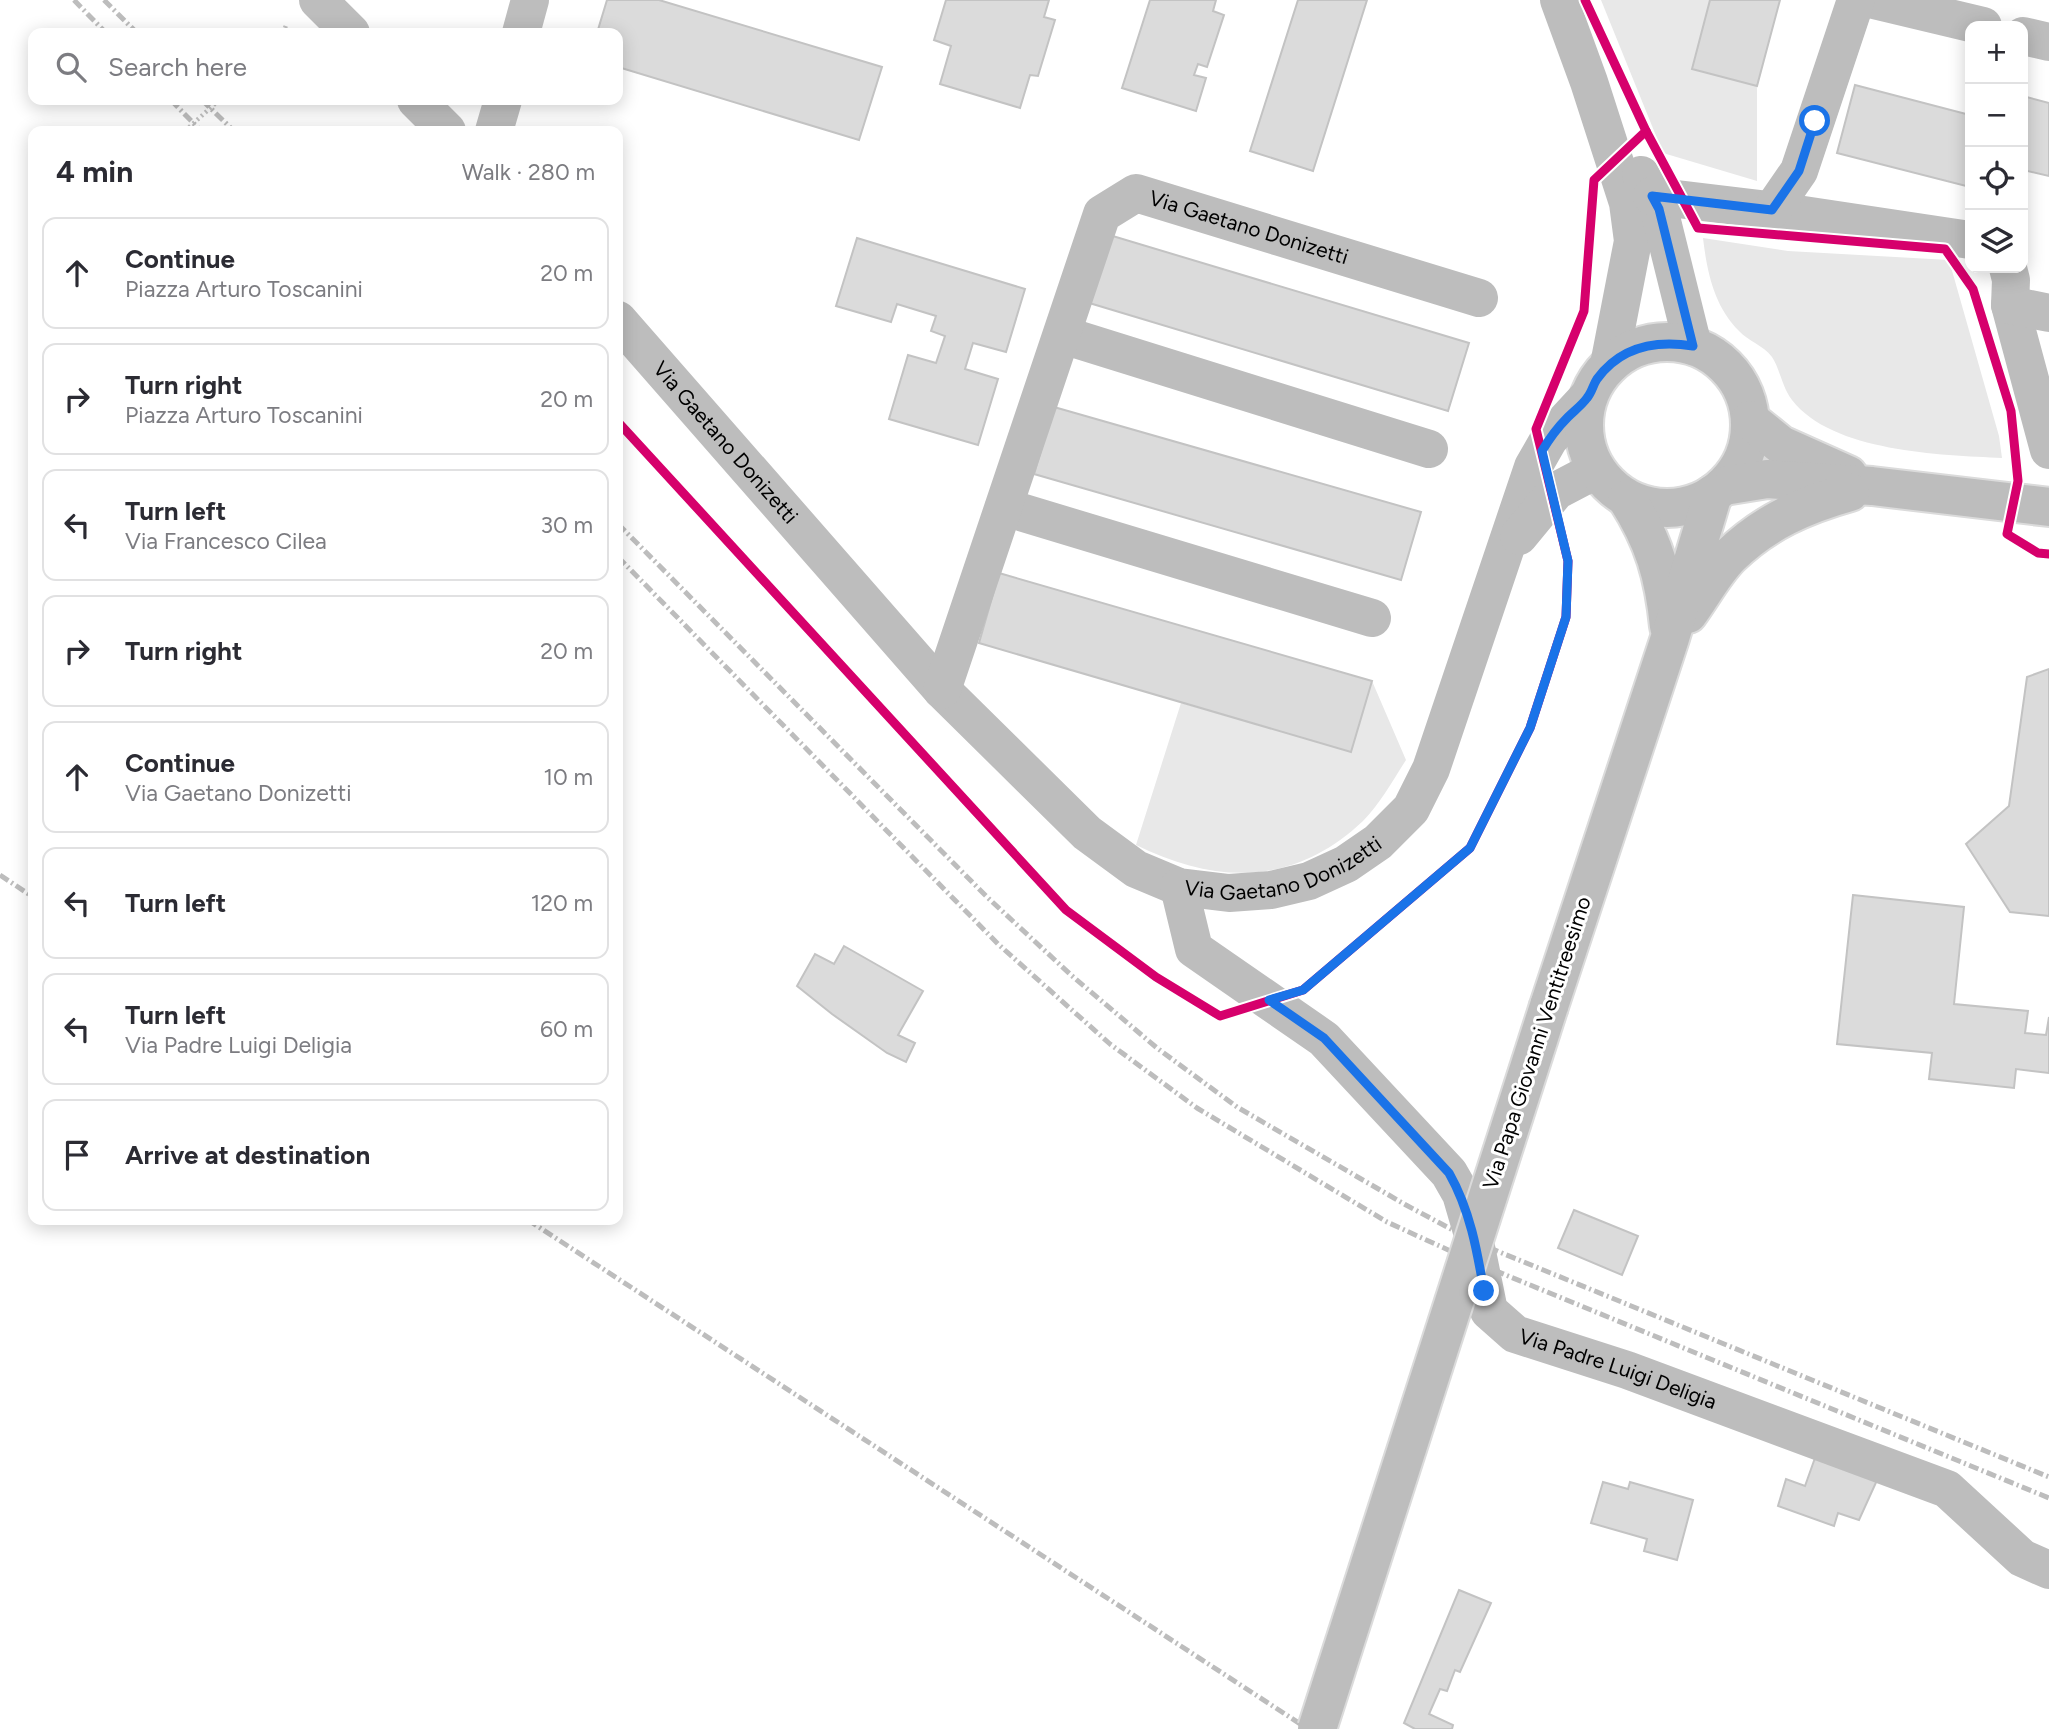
<!DOCTYPE html>
<html lang="en">
<head>
<meta charset="utf-8">
<style>
	body { margin:0; font-family:Figtree,sans-serif; background:#f7f7f7; color:#2b2b33 }
	.controls { position:absolute; right:21px; top:21px; display:grid; overflow:hidden; border-radius:14px; box-shadow:0 4px 18px #0003 }
	.controls button { width:63px; height:63px; display:grid; place-items:center; padding:0; border:0; border-bottom:2px solid #e1e1e2; background:#fff; color:#2b2b33; font:35px sans-serif }
	.stop { position:absolute; width:21px; height:21px; margin:-16px; border:5px solid #1a73e8; border-radius:50%; background:#fff }
	.stop.end { background:#1a73e8; border-color:#fff; box-shadow:0 2px 7px #0008 }
	.list { margin:0; padding:0; list-style:none }
	h2 { display:flex; justify-content:space-between; align-items:center; height:91px; margin:0; padding:0 28px; font-size:30px }
	h2 small { font-size:23px; font-weight:400; color:#7c7c81 }
	.list li { display:grid; grid-template-columns:46px 1fr auto; gap:21px; align-items:center; box-sizing:border-box; height:112px; margin:0 14px 14px; padding:0 14px; border:2px solid #e1e1e2; border-radius:14px }
	.list b { display:block; font-size:26px; white-space:nowrap }
	.list p { margin:0; font-size:23px; white-space:nowrap; color:#7c7c81 }
	.list em { font-size:23px; font-style:normal; color:#7c7c81 }
	.icon { flex:none; width:38px; height:38px; fill:none; stroke:currentColor; stroke-width:2; stroke-linecap:round; stroke-linejoin:round }
	.map { position:relative; flex:none; width:2049px; height:1729px; overflow:hidden }
	.search { position:absolute; background:#fff; box-shadow:0 4px 18px #0003; left:28px; top:28px; width:595px; height:77px; display:flex; align-items:center; gap:18px; box-sizing:border-box; padding:0 24px; border-radius:14px; color:#7c7c81; font-size:26px }
	.panel { position:absolute; background:#fff; box-shadow:0 4px 18px #0003; left:28px; top:126px; width:595px; height:1099px; border-radius:14px }
	.map>svg:first-child { display:block }
	.green { fill:#e8e8e8 }
	.building { fill:#dbdbdb; stroke:#c3c3c3; stroke-width:2 }
	.lines { fill:none; stroke-linecap:round; stroke-linejoin:round }
	.major-casing { stroke:#dbdbdb; stroke-width:42 }
	.path { stroke:#c2c2c2; stroke-width:4.5; stroke-dasharray:2 3.5; stroke-linecap:butt }
	.minor { stroke:#bdbdbd; stroke-width:38 }
	.major { stroke:#bdbdbd; stroke-width:38 }
	.rail { stroke:#bdbdbd; stroke-width:5; stroke-dasharray:10 3.5 2 3.5; stroke-linecap:butt }
	.major-bridge-casing { stroke:#dbdbdb; stroke-width:42; stroke-linecap:butt }
	.major-bridge { stroke:#bdbdbd; stroke-width:38 }
	.cycleway-casing { stroke:#fff; stroke-width:13 }
	.cycleway { stroke:#d6006c; stroke-width:9 }
	.route { stroke:#1a73e8; stroke-width:9 }
	.labels { text-anchor:middle; stroke-width:6; stroke-linejoin:round; paint-order:stroke }
	.street-label { font-size:21px; fill:#000; stroke:#fff }
</style>
</head>
<body>
<div class="map">
<svg width="2049" height="1729" viewBox="0 0 2049 1729">
	<rect width="100%" height="100%" fill="#fff"/>
	<g class="green">
		<path d="M1601,0H1710L1692,68L1757,86V181L1663,153Z"/>
		<path d="M1703,238L1788,251L1949,260L1999,436L2002,458C1941,455 1832,452 1792,400C1782,387 1780,369 1772,357C1763,345 1748,341 1739,331C1714,306 1707,272 1703,238Z"/>
		<path d="M1372,681L1406,760C1393,780 1380,804 1363,821C1294,886 1217,885 1136,845L1181,703L1351,751Z"/>
	</g>
	<g class="building">
		<path d="M607,0H659L882,67L859,140L618,67V33H597Z"/>
		<path d="M946,0H1049L1044,17L1055,20L1038,76L1030,75L1020,108L940,84L951,46L934,40Z"/>
		<path d="M1150,0H1216L1213,11L1224,15L1207,67L1198,64L1194,75L1206,78L1196,111L1122,88Z"/>
		<path d="M1298,0H1367L1313,171L1250,151Z"/>
		<path d="M1710,0H1780L1757,86L1692,69Z"/>
		<path d="M1855,85L1970,115V187L1837,153Z"/>
		<path d="M2023,96L2049,103V176L2023,170Z"/>
		<path d="M1106,234L1469,343L1448,411L1086,302Z"/>
		<path d="M857,238L1025,289L1006,352L973,343L965,369L998,379L978,445L889,419L908,355L936,363L945,336L931,331L936,316L897,304L891,322L836,306Z"/>
		<path d="M1054,407L1421,512L1401,580L1034,474Z"/>
		<path d="M999,573L1372,681L1351,752L979,643Z"/>
		<path d="M2049,669V916L2010,912L1966,844L2009,806L2027,677Z"/>
		<path d="M1853,895L1964,907L1954,1004L2028,1011L2025,1033L2046,1035L2049,1017V1073L2016,1069L2014,1088L1929,1079L1932,1053L1837,1044Z"/>
		<path d="M844,946L923,991L898,1035L915,1043L906,1062L887,1053L832,1014L797,986L815,954L834,964Z"/>
		<path d="M1574,1210L1638,1236L1622,1275L1558,1248Z"/>
		<path d="M1815,1458L1878,1478L1859,1520L1838,1513L1834,1526L1778,1506L1786,1479L1805,1486Z"/>
		<path d="M1603,1482L1628,1489L1630,1482L1693,1500L1677,1560L1644,1551L1647,1539L1591,1523Z"/>
		<path d="M1459,1590L1491,1603L1460,1672L1455,1670L1447,1691L1440,1689L1429,1714L1453,1725L1452,1729H1415L1404,1723Z"/>
	</g>
	<g class="lines">
		<g class="major-casing">
			<g id="major">
				<circle cx="1667" cy="425" r="83"/>
				<path d="M1750,420L1781,445L1848,475"/>
				<path d="M1724,486L1767,479L1872,486L2049,507"/>
				<path d="M1627,499C1654,541 1664,576 1669,626"/>
				<path d="M1688,614C1702,595 1714,572 1730,556C1765,522 1804,505 1850,492"/>
				<path d="M1549,1006L1670,638L1713,494"/>
			</g>
		</g>
		<g class="path">
			<path d="M283,33L287,23"/>
			<path d="M185,131L219,100"/>
		</g>
		<g class="minor">
			<path d="M318,0L351,33"/>
			<path d="M1559,0L1589,82L1628,203L1633,241L1609,365"/>
			<path d="M1874,0L1983,26"/>
			<path d="M521,33L530,0"/>
			<path d="M2023,36L2049,42"/>
			<path d="M416,100L447,131"/>
			<path d="M494,131L503,100"/>
			<path d="M1641,175L1659,209L1693,346"/>
			<path d="M1652,196L1777,211L1970,240"/>
			<path d="M1772,210L1799,171L1856,0"/>
			<path d="M2008,268L2011,280L2010,305L2049,450"/>
			<path d="M2010,305L2049,313"/>
			<path id="s1" d="M618,320L942,690L1087,833L1136,869L1179,887L1229,893L1271,890L1309,881L1346,864L1378,842L1411,809L1431,769L1533,467L1549,439L1587,398"/>
			<path d="M1063,335L1429,449"/>
			<path d="M1004,507L1372,618"/>
			<path d="M1519,536L1556,491L1596,470"/>
			<path id="s2" d="M942,690L1102,214L1136,193L1479,298"/>
			<path id="s3" d="M1179,887L1194,949L1324,1039L1449,1173L1461,1194L1475,1242L1489,1311L1515,1334L1627,1370L1947,1489L2022,1558L2049,1570"/>
		</g>
		<use href="#major" class="major"/>
		<g class="rail">
			<path d="M74,0L106,33"/>
			<path d="M104,0L137,33"/>
			<path d="M171,100L201,131"/>
			<path d="M202,100L234,131"/>
			<path d="M618,524L987,897L1071,975L1157,1048L1237,1107L1406,1205L1475,1242L2049,1477"/>
			<path d="M618,557L998,944L1110,1044L1197,1108L1387,1222L1479,1264L2049,1498"/>
			<path d="M0,875L33,897"/>
			<path d="M528,1220L1308,1729"/>
		</g>
		<g class="major-bridge-casing">
			<path id="major-bridge" d="M1317,1729L1549,1006"/>
		</g>
		<use href="#major-bridge" class="major-bridge"/>
		<g class="cycleway-casing">
			<g id="cycleway">
				<path d="M1646,131L1698,228L1945,249L1973,289L2011,411L2018,481L2007,534L2038,553L2049,554"/>
				<path d="M618,422L1066,910L1156,977L1220,1016L1303,990L1470,848L1530,728L1566,617L1568,561L1536,429L1584,311L1594,180L1646,131L1585,0"/>
			</g>
		</g>
		<use href="#cycleway" class="cycleway"/>
	</g>
	<g class="lines">
		<path class="route" d="M1484,1291C1477,1250 1470,1210 1449,1173L1324,1038L1269,1000L1303,990L1470,848L1530,728L1566,617L1568,561L1542,451C1549,439 1558,427 1568,417C1574,411 1582,405 1587,398C1592,392 1593,385 1597,379C1621,346 1656,340 1693,346L1659,209L1652,196L1772,210L1799,171L1815,121"/>
	</g>
	<g class="labels">
		<g class="street-label">
			<text dy="7" stroke="none"><textPath href="#s2" startOffset="660">Via Gaetano Donizetti</textPath></text>
			<text dy="7" stroke="none"><textPath href="#s1" startOffset="163">Via Gaetano Donizetti</textPath></text>
			<text dy="7" stroke="none"><textPath href="#s1" startOffset="912">Via Gaetano Donizetti</textPath></text>
			<text transform="translate(1537 1043) rotate(-72)" y="7">Via Papa Giovanni Ventitreesimo</text>
			<text dy="7" stroke="none"><textPath href="#s3" startOffset="693">Via Padre Luigi Deligia</textPath></text>
		</g>
	</g>
</svg>
<div class="controls">
<button>+</button>
<button>−</button>
<button><svg class="icon" aria-label="locate" viewBox="0 0 24 24"><circle cx="12" cy="12" r="6"/><path d="M12 2v4M12 18v4M2 12h4M18 12h4"/></svg></button>
<button><svg class="icon" aria-label="layers" viewBox="0 0 24 24"><path d="M12 4l9 5-9 5-9-5zM3 14l9 5 9-5"/></svg></button>
</div>
<div class="stop" style="left:1815px;top:121px"></div>
<div class="stop end" style="left:1484px;top:1291px"></div>
<div class="search"><svg class="icon" aria-label="search" viewBox="0 0 24 24"><circle cx="10" cy="10" r="6"/><path d="M15 15l6 6"/></svg>Search here</div>
<section class="panel">
<h2>4 min<small>Walk · 280 m</small></h2>
<ul class="list">
<li><svg class="icon" aria-label="ahead" viewBox="0 0 24 24"><path d="M12 20V5M6 11l6-6 6 6"/></svg><div><b>Continue</b><p>Piazza Arturo Toscanini</p></div><em>20 m</em></li>
<li><svg class="icon" aria-label="right" viewBox="0 0 24 24"><path d="M7 20v-9h11M14 6l5 5-5 5"/></svg><div><b>Turn right</b><p>Piazza Arturo Toscanini</p></div><em>20 m</em></li>
<li><svg class="icon" aria-label="left" viewBox="0 0 24 24"><path d="M17 20v-9H6M10 6l-5 5 5 5"/></svg><div><b>Turn left</b><p>Via Francesco Cilea</p></div><em>30 m</em></li>
<li><svg class="icon" aria-label="right" viewBox="0 0 24 24"><path d="M7 20v-9h11M14 6l5 5-5 5"/></svg><div><b>Turn right</b></div><em>20 m</em></li>
<li><svg class="icon" aria-label="ahead" viewBox="0 0 24 24"><path d="M12 20V5M6 11l6-6 6 6"/></svg><div><b>Continue</b><p>Via Gaetano Donizetti</p></div><em>10 m</em></li>
<li><svg class="icon" aria-label="left" viewBox="0 0 24 24"><path d="M17 20v-9H6M10 6l-5 5 5 5"/></svg><div><b>Turn left</b></div><em>120 m</em></li>
<li><svg class="icon" aria-label="left" viewBox="0 0 24 24"><path d="M17 20v-9H6M10 6l-5 5 5 5"/></svg><div><b>Turn left</b><p>Via Padre Luigi Deligia</p></div><em>60 m</em></li>
<li><svg class="icon" aria-label="arrive" viewBox="0 0 24 24"><path d="M6 21V4h12l-3 4 3 4H6"/></svg><div><b>Arrive at destination</b></div></li>
</ul>
</section>
</div>
</body>
</html>
